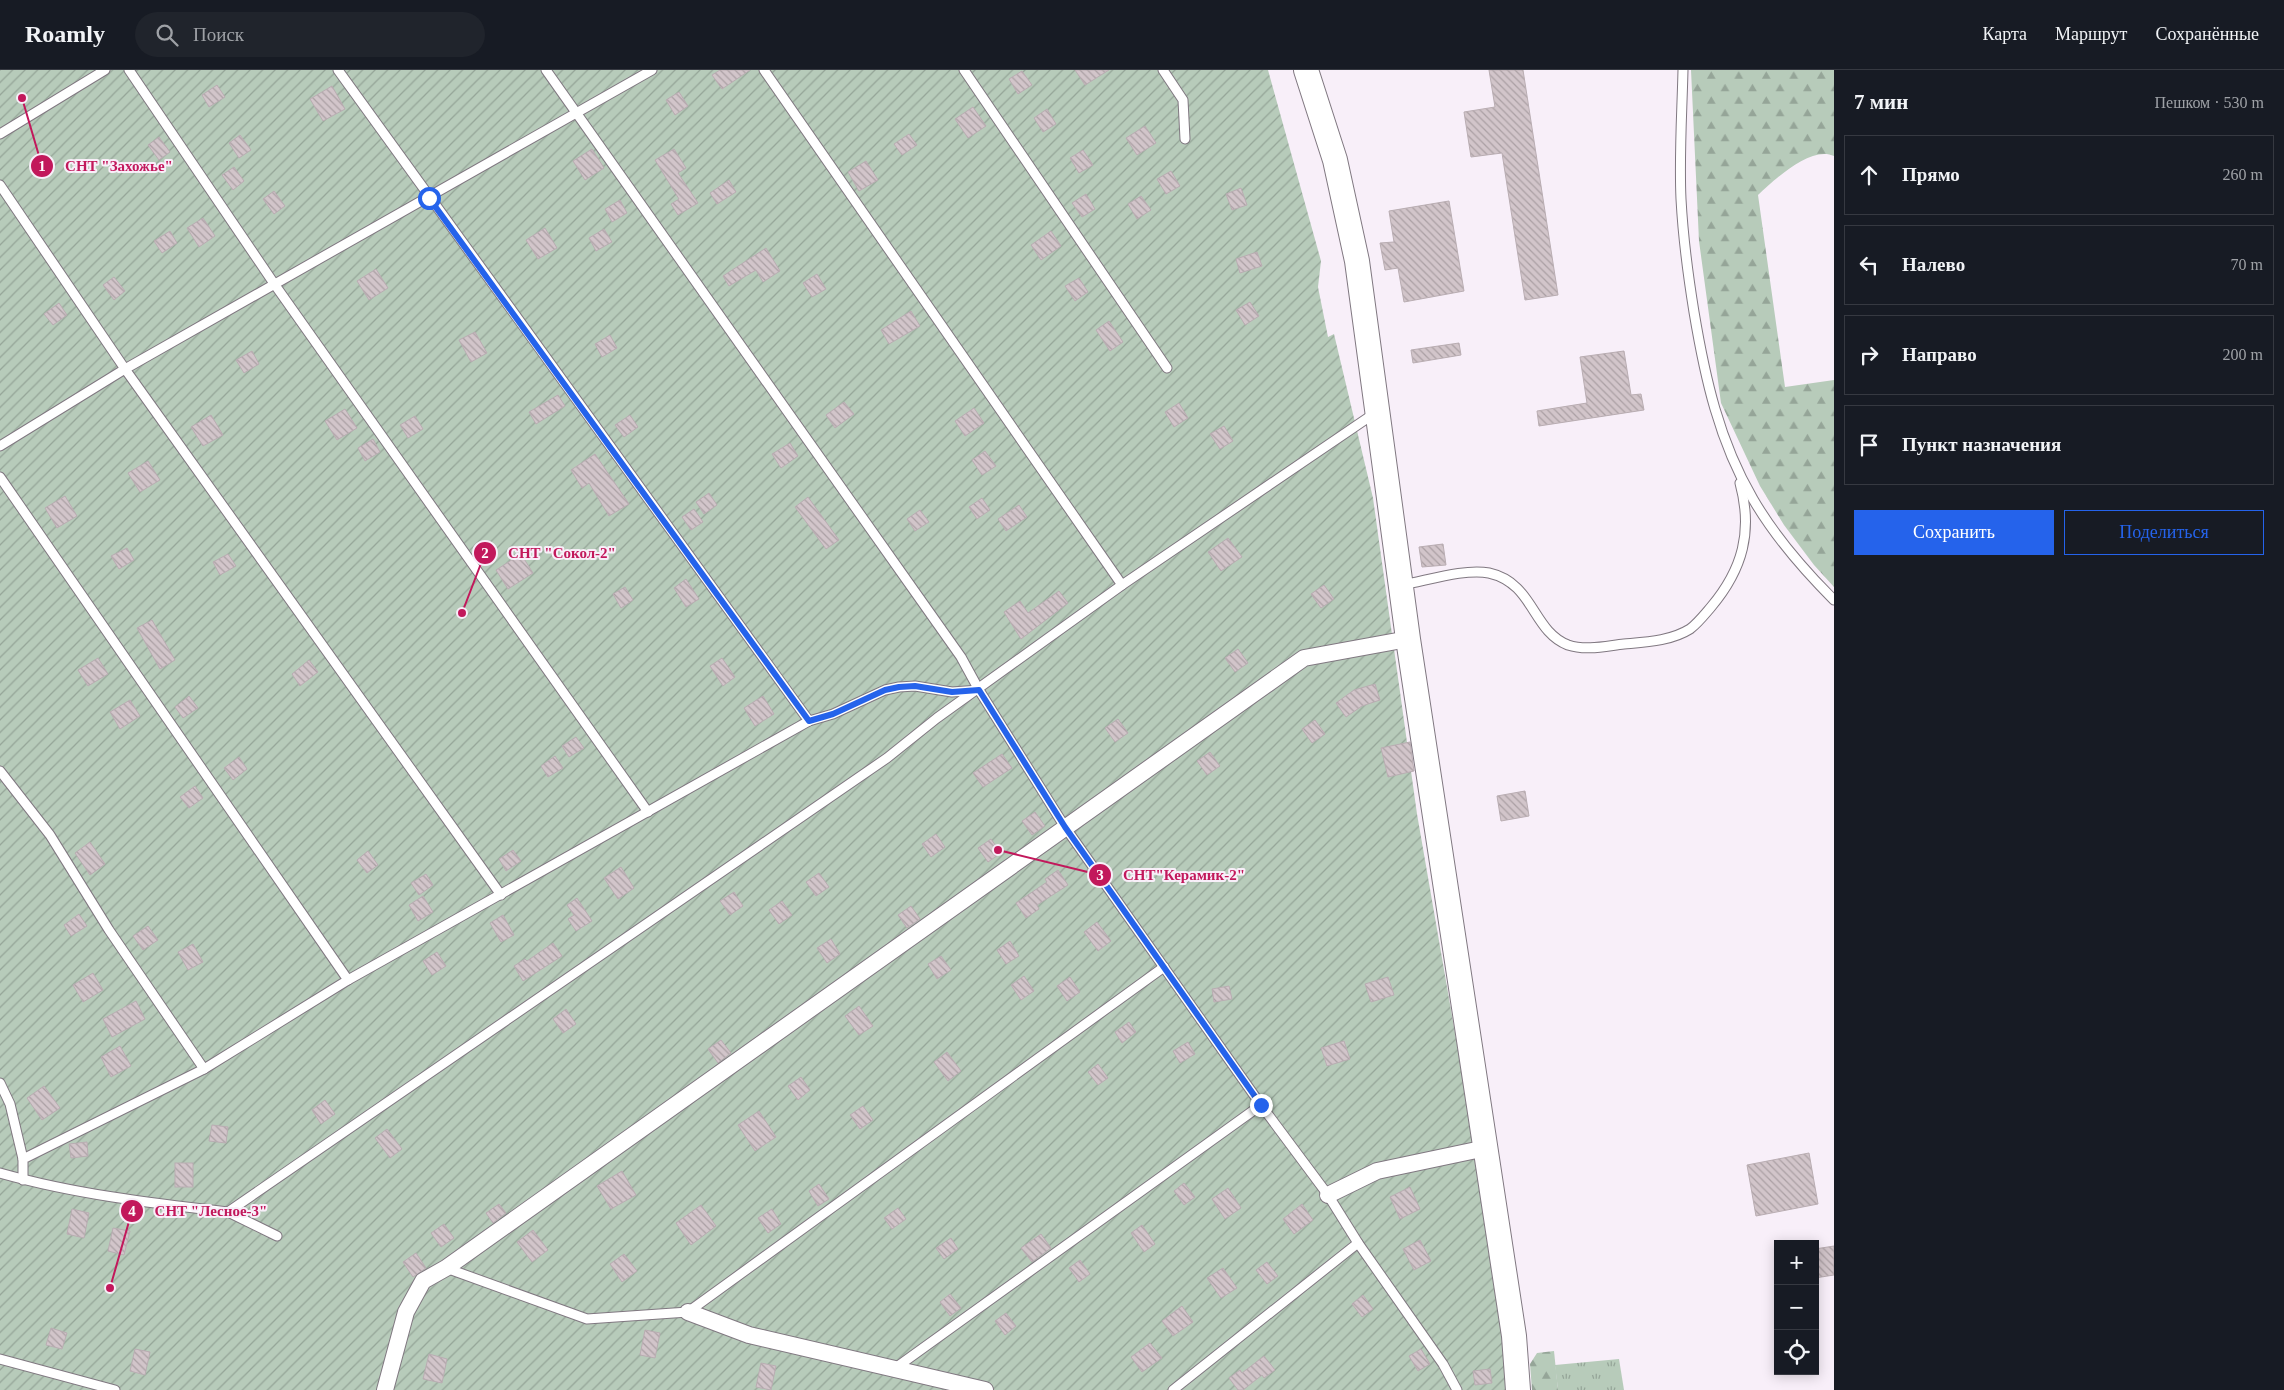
<!DOCTYPE html>
<html lang="ru">
<head>
<meta charset="utf-8">
<style>
	body { margin:0; font-family:"Times New Roman",serif; background:#20242c; color:#f1f3f6 }
	.controls { position:absolute; right:15px; bottom:15px; display:grid; overflow:hidden; border-radius:0px; box-shadow:0 2px 12px #0003 }
	.controls button { width:45px; height:45px; display:grid; place-items:center; padding:0; border:0; border-bottom:1px solid #363941; background:#171b24; color:#f1f3f6; font:25px sans-serif }
	.stop { position:absolute; width:15px; height:15px; margin:-11px; border:4px solid #2563eb; border-radius:50%; background:#fff }
	.stop.end { background:#2563eb; border-color:#fff; box-shadow:0 1px 5px #0008 }
	.list { margin:0; padding:0; list-style:none }
	h2 { display:flex; justify-content:space-between; align-items:center; height:65px; margin:0; padding:0 20px; font-size:21px }
	h2 small { font-size:16px; font-weight:400; color:#9ea1a6 }
	.list li { display:grid; grid-template-columns:32px 1fr auto; gap:15px; align-items:center; box-sizing:border-box; height:80px; margin:0 10px 10px; padding:0 10px; border:1px solid #363941; border-radius:0px }
	.list b { display:block; font-size:19px; white-space:nowrap }
	.list em { font-size:16px; font-style:normal; color:#9ea1a6 }
	.actions { display:flex; gap:10px; padding:15px 20px }
	.actions a { flex:1; padding:11px 0; border:1px solid #2563eb; border-radius:0px; text-align:center; font-size:18px; color:#2563eb }
	.actions .main { background:#2563eb; color:#fff }
	.icon { flex:none; width:28px; height:28px; fill:none; stroke:currentColor; stroke-width:2; stroke-linecap:round; stroke-linejoin:round }
	.map { position:relative; flex:none; width:1834px; height:1320px; overflow:hidden }
	header { display:flex; align-items:center; gap:30px; box-sizing:border-box; height:70px; padding:0 25px; background:#171b24; border-bottom:1px solid #363941 }
	header strong { font-size:24px }
	nav { display:flex; gap:28px; margin-inline-start:auto; font-size:18px }
	.search { width:350px; height:45px; background:#20242c; display:flex; align-items:center; gap:12px; box-sizing:border-box; padding:0 18px; border-radius:28px; color:#9ea1a6; font-size:19px }
	main { display:flex }
	aside { flex:1; background:#171b24 }
	.map>svg:first-child { display:block }
	.grass { fill:url(#grass-tufts) }
	.forest { fill:url(#forest-firs) }
	.garden { fill:url(#garden-furrows) }
	.building { fill:url(#building-back-hatch); stroke:#b9adb2 }
	.lines { fill:none; stroke-linecap:round; stroke-linejoin:round }
	.lane-casing { stroke:#807881; stroke-width:11 }
	.street-casing { stroke:#807881; stroke-width:18 }
	.secondary-casing { stroke:#807881; stroke-width:26 }
	.lane { stroke:#fff; stroke-width:9 }
	.street { stroke:#fff; stroke-width:16 }
	.secondary { stroke:#fff; stroke-width:24 }
	.route { stroke:#2563eb; stroke-width:6 }
	.leader { fill:none; stroke:#c2185b; stroke-width:2 }
	.callout-dot { fill:#c2185b; stroke:#f8eff9; stroke-width:2 }
	.mark-label { font-size:15px; text-anchor:middle; font-weight:bold; fill:#fff }
	.callout-label { font-size:15px; text-anchor:middle; font-weight:bold; fill:#c2185b; stroke:#f8eff9; stroke-width:4; stroke-linejoin:round; paint-order:stroke }
</style>
</head>
<body>
<header>
<strong>Roamly</strong>
<div class="search"><svg class="icon" aria-label="search" viewBox="0 0 24 24"><circle cx="10" cy="10" r="6"/><path d="M15 15l6 6"/></svg>Поиск</div>
<nav><a>Карта</a><a>Маршрут</a><a>Сохранённые</a></nav>
</header>
<main>
<div class="map">
<svg width="1834" height="1320" viewBox="0 0 1834 1320">
	<defs>
		<pattern id="grass-tufts" width="24" height="20" patternUnits="userSpaceOnUse" patternTransform="scale(1.25)"><rect width="24" height="20" fill="#b7cbba"/><path d="M3 7l-1-3M5 7V3M7 7l1-3M15 17l-1-3M17 17v-4M19 17l1-3" fill="none" stroke="#95a598"/></pattern>
		<pattern id="forest-firs" width="22" height="20" patternUnits="userSpaceOnUse" patternTransform="scale(1.25)"><rect width="22" height="20" fill="#b7cbba"/><path d="M5 1l3.5 6h-7zM16 11l3.5 6h-7z" fill="#95a598"/></pattern>
		<pattern id="garden-furrows" width="10" height="10" patternUnits="userSpaceOnUse" patternTransform="scale(1.25)"><rect width="10" height="10" fill="#b7cbba"/><path d="M-1 1l2-2M0 10L10 0M9 11l2-2" fill="none" stroke="#95a598"/></pattern>
		<pattern id="building-back-hatch" width="6" height="6" patternUnits="userSpaceOnUse" patternTransform="scale(1.25)"><rect width="6" height="6" fill="#d2c5ca"/><path d="M-1 5l2 2M0 0l6 6M5-1l2 2" fill="none" stroke="#aba0a4"/></pattern>
	</defs>
	<rect width="100%" height="100%" fill="#f8eff9"/>
	<path class="grass" d="M1619,1289L1624,1320H1558L1555,1295Z"/>
	<g class="forest">
		<path d="M1691,0H1834V86C1811,75 1774,110 1758,125L1785,317L1834,310V517L1814,495L1784,455L1760,416L1721,333L1699,171Z"/>
		<path d="M1554,1281L1558,1320H1532L1530,1294L1537,1283Z"/>
	</g>
	<path class="garden" d="M0,0H1268L1321,191L1318,217L1328,267L1334,264L1373,428L1417,744L1500,1222L1509,1320H0Z"/>
	<g class="building">
		<path d="M720,0H750L722,19L712,5Z"/>
		<path d="M1075,0H1109L1085,15Z"/>
		<path d="M1489,0H1523L1558,225L1525,230L1502,83L1471,87L1464,42L1495,37Z"/>
		<path d="M1022,1L1032,15L1018,24L1009,9Z"/>
		<path d="M217,15L225,27L209,37L202,25Z"/>
		<path d="M332,16L345,39L323,51L310,29Z"/>
		<path d="M679,22L688,36L675,45L666,30Z"/>
		<path d="M973,37L986,56L968,68L955,49Z"/>
		<path d="M1047,39L1056,54L1043,62L1034,48Z"/>
		<path d="M1145,56L1156,73L1137,85L1126,68Z"/>
		<path d="M909,64L917,75L902,85L894,74Z"/>
		<path d="M240,65L251,80L239,88L229,73Z"/>
		<path d="M159,67L170,82L159,90L148,75Z"/>
		<path d="M592,79L604,98L585,110L573,91Z"/>
		<path d="M674,79L686,98L678,103L698,133L678,145L671,134L679,129L655,90Z"/>
		<path d="M1083,80L1093,95L1079,103L1070,88Z"/>
		<path d="M866,91L878,110L859,121L848,102Z"/>
		<path d="M234,97L244,111L233,120L222,105Z"/>
		<path d="M1171,101L1180,116L1166,124L1157,109Z"/>
		<path d="M729,110L736,122L717,134L710,123Z"/>
		<path d="M1241,118L1247,135L1232,140L1226,124Z"/>
		<path d="M274,121L285,136L274,144L263,129Z"/>
		<path d="M1086,124L1095,139L1082,147L1072,133Z"/>
		<path d="M1141,126L1151,140L1137,149L1128,134Z"/>
		<path d="M620,130L627,143L612,152L605,139Z"/>
		<path d="M1449,131L1464,221L1404,232L1398,198L1385,200L1380,173L1394,172L1389,141Z"/>
		<path d="M203,148L215,166L199,177L187,158Z"/>
		<path d="M545,158L557,178L538,189L526,170Z"/>
		<path d="M604,159L612,172L596,181L589,168Z"/>
		<path d="M170,161L177,173L162,183L154,171Z"/>
		<path d="M1051,161L1061,176L1041,190L1031,175Z"/>
		<path d="M766,178L780,201L763,212L756,200L729,216L723,206Z"/>
		<path d="M1257,182L1262,196L1240,203L1236,189Z"/>
		<path d="M376,199L388,218L369,230L357,211Z"/>
		<path d="M817,204L826,219L812,227L803,213Z"/>
		<path d="M114,207L125,221L114,230L103,215Z"/>
		<path d="M1079,208L1088,222L1075,231L1065,216Z"/>
		<path d="M1250,232L1259,246L1245,255L1236,240Z"/>
		<path d="M59,233L67,245L53,255L44,244Z"/>
		<path d="M911,241L920,256L889,274L881,260Z"/>
		<path d="M1109,251L1123,272L1110,281L1096,260Z"/>
		<path d="M475,262L487,283L471,292L459,270Z"/>
		<path d="M610,265L617,278L602,287L595,274Z"/>
		<path d="M1459,273L1461,285L1413,293L1411,280Z"/>
		<path d="M252,281L259,294L244,303L236,290Z"/>
		<path d="M1624,281L1631,325L1641,324L1644,340L1539,356L1537,341L1587,333L1580,287Z"/>
		<path d="M558,325L565,336L536,354L529,342Z"/>
		<path d="M844,332L854,344L835,358L826,345Z"/>
		<path d="M1179,333L1188,348L1174,357L1165,342Z"/>
		<path d="M974,338L984,353L965,366L955,351Z"/>
		<path d="M345,339L357,358L337,370L325,351Z"/>
		<path d="M211,345L223,365L203,376L191,357Z"/>
		<path d="M630,345L638,357L624,367L615,355Z"/>
		<path d="M415,346L423,359L408,368L400,355Z"/>
		<path d="M1224,356L1233,371L1220,379L1210,364Z"/>
		<path d="M373,369L380,382L365,391L358,378Z"/>
		<path d="M790,373L798,386L781,398L772,384Z"/>
		<path d="M985,381L996,396L982,405L972,390Z"/>
		<path d="M595,384L629,434L609,446L589,413L582,418L571,400Z"/>
		<path d="M148,391L160,410L140,422L128,403Z"/>
		<path d="M709,423L717,435L704,444L696,432Z"/>
		<path d="M65,426L77,446L57,458L45,438Z"/>
		<path d="M808,427L839,470L826,479L795,437Z"/>
		<path d="M982,428L990,440L977,449L969,437Z"/>
		<path d="M1019,435L1027,447L1006,461L998,449Z"/>
		<path d="M694,439L703,452L691,460L682,447Z"/>
		<path d="M920,440L929,452L915,461L907,449Z"/>
		<path d="M1228,468L1242,487L1221,501L1208,482Z"/>
		<path d="M1443,474L1446,495L1422,497L1419,477Z"/>
		<path d="M127,478L134,490L119,499L111,486Z"/>
		<path d="M228,484L236,496L220,505L213,492Z"/>
		<path d="M521,484L533,503L508,519L496,500Z"/>
		<path d="M686,509L699,529L686,537L674,518Z"/>
		<path d="M1324,515L1334,529L1321,538L1311,524Z"/>
		<path d="M625,517L633,530L621,538L613,524Z"/>
		<path d="M1059,521L1068,533L1021,569L1004,542L1020,531L1028,543Z"/>
		<path d="M152,550L175,590L160,599L137,558Z"/>
		<path d="M1238,579L1248,593L1235,602L1225,588Z"/>
		<path d="M98,588L108,604L88,616L78,600Z"/>
		<path d="M722,588L735,607L723,616L710,596Z"/>
		<path d="M309,590L318,602L300,616L292,604Z"/>
		<path d="M1375,614L1380,630L1362,636L1346,647L1336,633L1354,620Z"/>
		<path d="M189,626L198,638L183,648L175,637Z"/>
		<path d="M763,626L774,644L755,656L744,638Z"/>
		<path d="M130,630L140,646L120,659L110,642Z"/>
		<path d="M1118,649L1128,663L1115,672L1105,658Z"/>
		<path d="M1315,650L1325,664L1312,673L1302,659Z"/>
		<path d="M576,667L584,678L569,687L562,676Z"/>
		<path d="M1410,672L1414,701L1388,707L1381,678Z"/>
		<path d="M1210,682L1220,696L1207,705L1197,691Z"/>
		<path d="M1002,684L1012,698L983,717L973,703Z"/>
		<path d="M555,686L563,698L548,707L541,696Z"/>
		<path d="M239,687L247,699L233,710L224,698Z"/>
		<path d="M195,716L203,728L189,738L180,727Z"/>
		<path d="M1525,721L1529,746L1501,751L1497,726Z"/>
		<path d="M1035,742L1045,756L1032,765L1022,751Z"/>
		<path d="M936,764L945,777L931,787L922,774Z"/>
		<path d="M991,769L1001,783L988,792L978,778Z"/>
		<path d="M90,772L105,794L90,805L75,783Z"/>
		<path d="M513,780L521,791L506,801L499,789Z"/>
		<path d="M368,781L378,795L367,803L357,790Z"/>
		<path d="M621,797L634,818L618,829L604,808Z"/>
		<path d="M1058,800L1068,815L1037,835L1039,839L1026,848L1016,833L1047,812L1045,809Z"/>
		<path d="M819,803L829,817L816,826L806,812Z"/>
		<path d="M426,804L433,815L419,825L411,813Z"/>
		<path d="M734,822L743,836L730,845L720,831Z"/>
		<path d="M423,826L433,842L418,851L409,835Z"/>
		<path d="M577,828L592,851L576,861L568,849L574,845L567,835Z"/>
		<path d="M782,831L792,845L779,854L769,840Z"/>
		<path d="M911,836L920,849L907,858L898,845Z"/>
		<path d="M79,844L87,856L71,866L64,855Z"/>
		<path d="M503,845L514,865L501,872L490,853Z"/>
		<path d="M1097,852L1111,871L1098,881L1084,862Z"/>
		<path d="M148,856L158,870L143,880L133,866Z"/>
		<path d="M831,869L840,884L827,893L817,878Z"/>
		<path d="M1010,871L1019,886L1006,894L997,880Z"/>
		<path d="M553,873L562,886L523,911L514,896L525,889L527,891Z"/>
		<path d="M193,874L203,892L188,900L178,882Z"/>
		<path d="M437,882L446,896L432,905L423,891Z"/>
		<path d="M941,886L951,900L937,909L928,894Z"/>
		<path d="M93,903L103,920L83,932L73,915Z"/>
		<path d="M1024,906L1034,921L1021,930L1011,915Z"/>
		<path d="M1070,907L1080,922L1067,931L1057,916Z"/>
		<path d="M1388,907L1394,925L1371,932L1365,914Z"/>
		<path d="M1229,916L1232,929L1214,932L1212,919Z"/>
		<path d="M136,931L145,949L112,967L103,949Z"/>
		<path d="M859,936L873,956L859,965L845,946Z"/>
		<path d="M566,939L576,954L563,963L553,949Z"/>
		<path d="M1129,952L1136,962L1122,973L1115,962Z"/>
		<path d="M721,970L731,983L718,993L708,979Z"/>
		<path d="M1344,971L1350,989L1327,996L1321,978Z"/>
		<path d="M1188,972L1195,984L1180,993L1173,981Z"/>
		<path d="M120,976L131,996L111,1007L101,987Z"/>
		<path d="M947,982L961,1001L948,1011L934,992Z"/>
		<path d="M1098,994L1108,1008L1098,1015L1088,1002Z"/>
		<path d="M801,1007L810,1020L798,1030L788,1016Z"/>
		<path d="M44,1016L60,1038L42,1050L27,1028Z"/>
		<path d="M325,1030L335,1044L321,1054L312,1040Z"/>
		<path d="M863,1036L873,1050L860,1059L850,1045Z"/>
		<path d="M759,1041L776,1067L755,1081L738,1055Z"/>
		<path d="M212,1055L228,1057L226,1073L209,1071Z"/>
		<path d="M387,1059L402,1079L390,1088L375,1068Z"/>
		<path d="M87,1072L88,1086L71,1088L69,1074Z"/>
		<path d="M1809,1083L1818,1134L1756,1146L1747,1095Z"/>
		<rect x="175" y="1093" width="18" height="24"/>
		<path d="M622,1101L636,1125L611,1139L597,1116Z"/>
		<path d="M1184,1113L1195,1127L1184,1135L1174,1121Z"/>
		<path d="M819,1114L829,1129L818,1136L809,1121Z"/>
		<path d="M1410,1117L1420,1139L1400,1149L1390,1127Z"/>
		<path d="M1228,1118L1241,1138L1225,1149L1212,1129Z"/>
		<path d="M499,1134L506,1143L493,1153L486,1143Z"/>
		<path d="M1302,1134L1313,1150L1294,1164L1283,1149Z"/>
		<path d="M701,1135L716,1156L691,1175L676,1153Z"/>
		<path d="M898,1138L906,1149L892,1159L884,1148Z"/>
		<path d="M72,1139L89,1143L84,1168L67,1164Z"/>
		<path d="M772,1139L781,1154L768,1163L758,1148Z"/>
		<path d="M444,1154L454,1168L441,1177L431,1163Z"/>
		<path d="M1142,1155L1155,1174L1144,1182L1131,1163Z"/>
		<path d="M113,1158L130,1161L124,1185L108,1181Z"/>
		<path d="M533,1160L548,1180L532,1192L517,1172Z"/>
		<path d="M1041,1164L1051,1178L1032,1192L1021,1178Z"/>
		<path d="M951,1168L958,1179L944,1189L936,1178Z"/>
		<path d="M1420,1170L1431,1191L1414,1200L1403,1179Z"/>
		<path d="M1834,1176V1205L1815,1208V1179Z"/>
		<path d="M416,1183L426,1198L413,1207L403,1192Z"/>
		<path d="M624,1184L637,1201L622,1212L610,1194Z"/>
		<path d="M1080,1190L1090,1204L1079,1212L1069,1198Z"/>
		<path d="M1267,1192L1278,1206L1267,1214L1256,1200Z"/>
		<path d="M1223,1198L1237,1218L1221,1228L1207,1208Z"/>
		<path d="M950,1224L961,1238L950,1246L940,1232Z"/>
		<path d="M1363,1225L1373,1239L1362,1247L1352,1234Z"/>
		<path d="M1182,1236L1193,1252L1173,1266L1162,1251Z"/>
		<path d="M1006,1243L1016,1256L1005,1265L995,1251Z"/>
		<path d="M51,1258L67,1263L62,1279L46,1275Z"/>
		<path d="M645,1260L660,1263L655,1288L640,1285Z"/>
		<path d="M1150,1273L1162,1288L1142,1302L1131,1287Z"/>
		<path d="M135,1279L150,1282L145,1305L130,1301Z"/>
		<path d="M1421,1279L1430,1294L1418,1301L1409,1286Z"/>
		<path d="M429,1284L447,1289L442,1313L423,1309Z"/>
		<path d="M1264,1286L1275,1300L1264,1308L1262,1305L1243,1320H1238L1229,1308L1240,1300L1242,1303Z"/>
		<path d="M761,1293L776,1296L771,1320L756,1317Z"/>
		<path d="M1490,1299L1492,1313L1475,1315L1473,1301Z"/>
	</g>
	<g class="lines">
		<g class="lane-casing">
			<g id="lane">
				<path d="M129,0L275,215L648,742"/>
				<path d="M338,0L809,651"/>
				<path d="M546,0L961,587L979,620L1065,757L1261,1035L1328,1125L1358,1173L1443,1294L1457,1320"/>
				<path d="M764,0L1122,515"/>
				<path d="M964,0L1167,298"/>
				<path d="M1163,0L1183,30L1185,69"/>
				<path d="M1683,0C1682,43 1679,86 1681,129C1683,167 1688,205 1694,242C1705,308 1719,371 1753,429C1775,467 1803,499 1834,530"/>
				<path d="M0,64L105,0"/>
				<path d="M0,115L125,299L501,825"/>
				<path d="M0,376L125,299L652,0"/>
				<path d="M0,407L348,910"/>
				<path d="M1402,515C1426,511 1465,498 1489,503C1534,513 1532,561 1568,575C1586,581 1606,576 1624,574C1646,572 1671,571 1690,559C1698,553 1705,544 1711,537C1743,499 1753,461 1740,413"/>
				<path d="M0,701L50,765L109,860L204,999"/>
				<path d="M0,1013L10,1034L23,1089"/>
				<path d="M0,1103C74,1124 151,1133 228,1142L887,688L937,648L1122,515L1375,343"/>
				<path d="M23,1110V1089L204,999L348,910L809,651L833,644L885,620L899,617L915,616L952,622L979,620"/>
				<path d="M228,1142L277,1166"/>
				<path d="M446,1198L587,1249L688,1242L1164,897"/>
				<path d="M0,1289L115,1320"/>
				<path d="M894,1299L1261,1035"/>
				<path d="M1173,1320L1358,1173"/>
			</g>
		</g>
		<g class="street-casing">
			<g id="street">
				<path d="M1328,1125L1377,1101L1486,1078"/>
				<path d="M688,1242L749,1265L985,1320"/>
				<path d="M385,1320L406,1242L423,1211L446,1198L1304,588L1408,569"/>
			</g>
		</g>
		<g class="secondary-casing">
			<path id="secondary" d="M1306,0L1335,90L1357,191L1408,569L1514,1266L1518,1320"/>
		</g>
		<use href="#lane" class="lane"/>
		<use href="#street" class="street"/>
		<use href="#secondary" class="secondary"/>
	</g>
	<g class="lines">
		<path class="route" d="M429,128L809,651L833,644L885,620L899,617L915,616L952,622L979,620L1065,757L1261,1035"/>
	</g>
	<path class="leader" d="M22 28L42 96M462 543L485 483M998 780L1100 805M110 1218L132 1141"/>
	<g class="callout-dot">
		<circle cx="22" cy="28" r="5"/>
		<circle cx="462" cy="543" r="5"/>
		<circle cx="998" cy="780" r="5"/>
		<circle cx="110" cy="1218" r="5"/>
		<circle cx="42" cy="96" r="12"/>
		<circle cx="485" cy="483" r="12"/>
		<circle cx="1100" cy="805" r="12"/>
		<circle cx="132" cy="1141" r="12"/>
	</g>
	<g class="mark-label">
		<text x="42" y="101">1</text>
		<text x="485" y="488">2</text>
		<text x="1100" y="810">3</text>
		<text x="132" y="1146">4</text>
	</g>
	<g class="callout-label">
		<text x="119" y="101">СНТ "Захожье"</text>
		<text x="562" y="488">СНТ "Сокол-2"</text>
		<text x="1184" y="810">СНТ"Керамик-2"</text>
		<text x="211" y="1146">СНТ "Лесное-3"</text>
	</g>
</svg>
<div class="controls">
<button>+</button>
<button>−</button>
<button><svg class="icon" aria-label="locate" viewBox="0 0 24 24"><circle cx="12" cy="12" r="6"/><path d="M12 2v4M12 18v4M2 12h4M18 12h4"/></svg></button>
</div>
<div class="stop" style="left:429px;top:128px"></div>
<div class="stop end" style="left:1261px;top:1035px"></div>
</div>
<aside>
<h2>7 мин<small>Пешком · 530 m</small></h2>
<ul class="list">
<li><svg class="icon" aria-label="ahead" viewBox="0 0 24 24"><path d="M12 20V5M6 11l6-6 6 6"/></svg><div><b>Прямо</b></div><em>260 m</em></li>
<li><svg class="icon" aria-label="left" viewBox="0 0 24 24"><path d="M17 20v-9H6M10 6l-5 5 5 5"/></svg><div><b>Налево</b></div><em>70 m</em></li>
<li><svg class="icon" aria-label="right" viewBox="0 0 24 24"><path d="M7 20v-9h11M14 6l5 5-5 5"/></svg><div><b>Направо</b></div><em>200 m</em></li>
<li><svg class="icon" aria-label="arrive" viewBox="0 0 24 24"><path d="M6 21V4h12l-3 4 3 4H6"/></svg><div><b>Пункт назначения</b></div></li>
</ul>
<div class="actions"><a class="main">Сохранить</a><a>Поделиться</a></div>
</aside>
</main>
</body>
</html>
